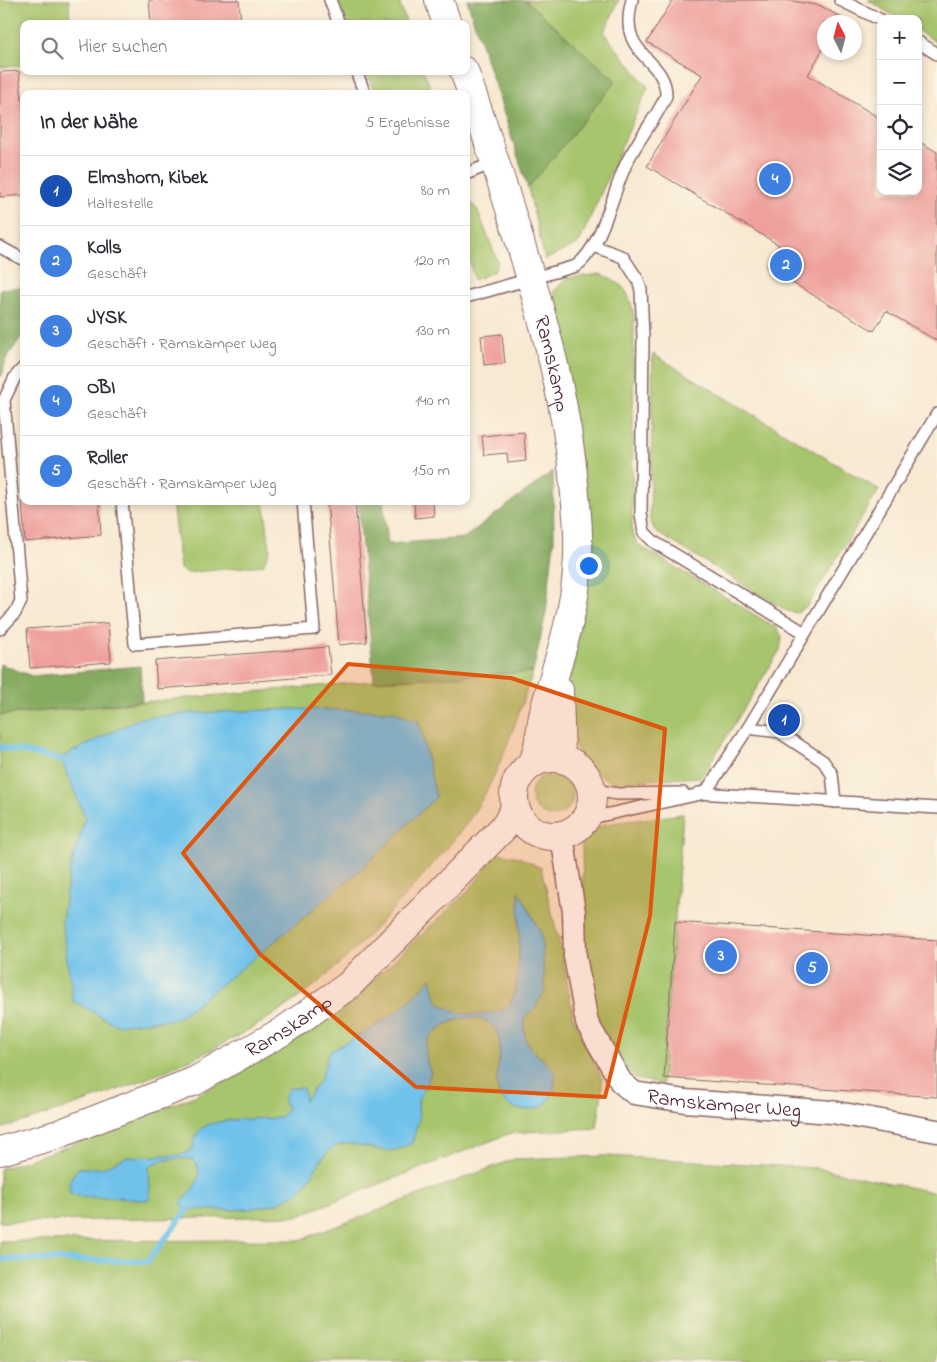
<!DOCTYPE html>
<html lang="de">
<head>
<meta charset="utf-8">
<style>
	body { margin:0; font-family:"Indie Flower",sans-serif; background:#f7f7f7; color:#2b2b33 }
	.controls { position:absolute; right:15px; top:15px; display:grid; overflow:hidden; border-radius:10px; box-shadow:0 2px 8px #0003 }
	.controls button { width:45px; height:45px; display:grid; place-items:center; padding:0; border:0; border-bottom:1px solid #e1e1e2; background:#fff; color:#2b2b33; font:25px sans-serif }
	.compass { position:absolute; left:817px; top:15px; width:45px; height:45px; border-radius:50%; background:#fff; box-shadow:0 2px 8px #0003; rotate:354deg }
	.you { position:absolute; left:588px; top:565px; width:18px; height:18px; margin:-12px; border:4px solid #fff; border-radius:50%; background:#1a73e8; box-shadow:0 0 0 8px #1a73e833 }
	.badge { display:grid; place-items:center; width:32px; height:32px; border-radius:50%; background:#0f766e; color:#fff; font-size:16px; font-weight:700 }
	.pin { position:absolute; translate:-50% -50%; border:2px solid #fff; box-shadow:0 1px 5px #0006 }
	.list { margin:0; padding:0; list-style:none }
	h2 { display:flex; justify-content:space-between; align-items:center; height:65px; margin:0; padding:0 20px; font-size:21px }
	h2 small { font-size:16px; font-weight:400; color:#7c7c81 }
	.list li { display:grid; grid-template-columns:32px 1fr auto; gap:15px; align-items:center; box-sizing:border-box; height:70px; padding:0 20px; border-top:1px solid #e1e1e2 }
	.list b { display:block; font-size:19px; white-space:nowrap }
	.list p { margin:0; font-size:16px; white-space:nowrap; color:#7c7c81 }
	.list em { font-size:16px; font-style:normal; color:#7c7c81 }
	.icon { flex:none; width:28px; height:28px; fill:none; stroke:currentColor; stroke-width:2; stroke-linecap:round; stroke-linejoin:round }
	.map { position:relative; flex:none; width:937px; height:1362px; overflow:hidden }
	.search { position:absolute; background:#fff; box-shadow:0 2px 8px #0003; left:20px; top:20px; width:450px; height:55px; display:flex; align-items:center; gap:12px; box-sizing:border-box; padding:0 18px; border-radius:10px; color:#7c7c81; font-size:19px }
	.panel { position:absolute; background:#fff; box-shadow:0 2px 8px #0003; left:20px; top:90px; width:450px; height:415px; border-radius:10px }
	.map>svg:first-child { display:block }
	.green { fill:#a7c56d; stroke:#78724c }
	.forest { fill:#85aa60; stroke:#686446 }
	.water { fill:#6fc2eb; stroke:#5c708b }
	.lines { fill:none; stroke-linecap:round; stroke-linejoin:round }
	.stream { stroke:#6fc2eb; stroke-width:6 }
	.building { fill:#efa09d }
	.lane-casing { stroke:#876665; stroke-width:14 }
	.street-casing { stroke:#876665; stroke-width:25 }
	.secondary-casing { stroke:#876665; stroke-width:30 }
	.lane { stroke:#fff; stroke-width:11 }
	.street { stroke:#fff; stroke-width:22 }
	.secondary { stroke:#fff; stroke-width:28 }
	.marked { fill:#e0560e; fill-opacity:0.2; stroke:#e0560e; stroke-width:4; stroke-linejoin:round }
	.labels { text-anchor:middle; stroke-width:5; stroke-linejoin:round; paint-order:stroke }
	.street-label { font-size:21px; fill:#4a1f2b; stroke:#fcf5e5 }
</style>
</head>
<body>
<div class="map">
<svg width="937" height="1362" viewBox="0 0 937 1362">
	<rect width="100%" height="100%" fill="#fcf5e5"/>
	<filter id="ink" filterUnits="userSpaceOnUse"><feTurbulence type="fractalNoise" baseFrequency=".02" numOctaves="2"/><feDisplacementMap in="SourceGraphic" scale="10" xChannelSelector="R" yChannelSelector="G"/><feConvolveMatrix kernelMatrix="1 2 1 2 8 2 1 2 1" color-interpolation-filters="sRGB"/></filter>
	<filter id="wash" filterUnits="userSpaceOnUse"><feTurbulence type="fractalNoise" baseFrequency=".0096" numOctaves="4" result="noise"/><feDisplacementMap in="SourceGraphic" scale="20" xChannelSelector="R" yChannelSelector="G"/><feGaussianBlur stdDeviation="1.12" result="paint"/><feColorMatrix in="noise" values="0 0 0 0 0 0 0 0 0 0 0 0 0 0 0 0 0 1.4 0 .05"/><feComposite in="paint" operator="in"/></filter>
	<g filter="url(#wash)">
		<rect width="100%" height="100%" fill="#f8e9d2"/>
		<g class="green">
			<path d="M0,0H69L70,24H24V65L0,67Z"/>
			<path d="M338,0H398L407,24H347Z"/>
			<path d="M525,0H619L604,33L648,87L579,243L545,260L528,188L616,81Z"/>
			<path d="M868,0H937V42L918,31V19H899Z"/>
			<path d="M366,71H424L433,94H375Z"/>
			<path d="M466,198L477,209L498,262L493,272L474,280L466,246Z"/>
			<path d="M600,274C625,284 628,290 634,315L632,533L638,545L777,628L782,637L780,650L706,770L700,777L626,781L623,786C557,765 565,703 574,647L565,357L553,292L567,278Z"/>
			<path d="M653,354L879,490L807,606L797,613L787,611L656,532L650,521Z"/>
			<path d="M172,501H264L270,550L263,565L187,573L180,569Z"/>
			<path d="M533,672C516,720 501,771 473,814C455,841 432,865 410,890C372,933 330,978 281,1010C198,1065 95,1100 0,1129V715L374,681Z"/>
			<circle cx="552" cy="795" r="21"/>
			<path d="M683,814L662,1084L636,1079L615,1055L597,1020L584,957L582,842L590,831L605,824Z"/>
			<path d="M498,853L519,857L541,868L563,958L573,1017L602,1079V1092L597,1128L511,1133L297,1216L0,1222V1169L60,1149L197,1095L291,1043L359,993L468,891Z"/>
			<path d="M607,1156L817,1168L937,1193V1362L642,1360L629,1362H0V1241L300,1240L514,1159Z"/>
		</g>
		<g class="forest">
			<path d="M467,0H525L616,81L528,188Z"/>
			<path d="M24,287V333L6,359L2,376H0V289Z"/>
			<path d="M553,471L554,540L546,612L533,672L374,681L358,501H383L388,544L464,538Z"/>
			<path d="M0,664L32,676L140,666L142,701L0,715Z"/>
		</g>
		<g class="water">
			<path d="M292,709L393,711L419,722L436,797L359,871L262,952L177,1019L116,1025L73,1001L62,922L69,873L85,817L60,758L140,718L192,713Z"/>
			<path d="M519,891L541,933L545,991L533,1011L526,1015C519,1049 535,1049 555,1071C555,1081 555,1095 546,1103C535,1113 514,1112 504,1101C486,1082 510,1050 494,1028C479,1007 438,1022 428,1040C423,1050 427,1064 431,1073L418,1101L419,1119L412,1143C407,1145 401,1149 395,1150C376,1154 351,1137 334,1147C320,1155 315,1174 304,1186C275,1216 225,1209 187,1210L181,1203C192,1190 207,1175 193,1159C179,1158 160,1158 149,1167L150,1199C137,1202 130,1198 118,1197C100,1196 87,1200 70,1193L69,1182L78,1168H102L127,1157L181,1155L192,1150C194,1142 194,1135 201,1129C216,1117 261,1119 280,1118L287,1109L283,1099L289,1088H303L305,1100L320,1080L329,1052C370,1029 401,1015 431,978L437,1002C452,1011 466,1017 484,1014C494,1013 504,1012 511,1002C521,986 519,914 519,891Z"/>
		</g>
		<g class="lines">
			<g class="stream">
				<path d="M0,747L67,761"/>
				<path d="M0,1259L148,1261L187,1210"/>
			</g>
		</g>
		<g id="blocks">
			<g class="building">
				<path d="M149,0H239L241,24H151Z"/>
				<path d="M673,0H787L821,6L849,22H824V47L808,75L881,119V191H918V141L937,152V341L886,311L874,331L766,267L779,245L647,166L702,75L647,42Z"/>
				<path d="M19,71L24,117V195L0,197V72Z"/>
				<path d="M502,334L505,363L484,365L481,336Z"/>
				<path d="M524,432L526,461L508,463L507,453L484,455L482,436Z"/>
				<path d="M22,501H99L101,535L25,542Z"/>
				<path d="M327,501H355L367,642L339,645Z"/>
				<path d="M414,501H433L434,516L415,518Z"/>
				<path d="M108,623L111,662L30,668L27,629Z"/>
				<path d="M328,647L331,675L157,689L155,661Z"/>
				<path d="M675,922L937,940V1097L664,1078Z"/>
			</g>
		</g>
	</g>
	<g filter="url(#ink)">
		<use href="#blocks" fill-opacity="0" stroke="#876665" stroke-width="1"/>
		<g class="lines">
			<g class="lane-casing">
				<g id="lane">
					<path d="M330,0L339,24"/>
					<path d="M840,0L881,20"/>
					<path d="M918,42L937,54"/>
					<path d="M356,71L365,94"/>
					<path d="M466,174L495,162"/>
					<path d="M594,246L623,257L638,280L641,290L643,337L641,514L644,532L654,542L805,633"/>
					<path d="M0,247L24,260"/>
					<path d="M466,297L576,266C603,246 612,193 627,162C638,139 656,119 666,96C667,57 616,58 632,0"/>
					<path d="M122,501L135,644L314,629L303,501"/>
					<path d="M0,629L15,613L21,601L4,400L15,377L24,367"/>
					<path d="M748,728L779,732L823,761L832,774L835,802"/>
					<path d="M593,790L618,794L683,793"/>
					<path d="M699,793L937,808"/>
					<path d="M586,819L705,793L748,728L937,414"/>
				</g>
			</g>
			<g class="street-casing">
				<g id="street">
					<path id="s1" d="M562,836L574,912L575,956L587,1023L621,1082L634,1093L685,1101L832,1112L937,1131"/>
				</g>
			</g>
			<g class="secondary-casing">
				<g id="secondary">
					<path d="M439,0L447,24"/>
					<path id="s2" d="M464,71C487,135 507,198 526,262C548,336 567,408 574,484C577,512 580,542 577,571C574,616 558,661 546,704C540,723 541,743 533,763"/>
					<path d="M559,690L561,758"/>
					<circle cx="553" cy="797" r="39"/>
					<path id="s3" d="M0,1151L56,1135L195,1081L283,1031L348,986L506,825L515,808"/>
				</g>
			</g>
			<use href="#lane" class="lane"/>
			<use href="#street" class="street"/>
			<use href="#secondary" class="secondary"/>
		</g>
	</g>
	<path class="marked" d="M348,664L511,678L665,729L650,916L605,1097L416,1087L260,954L183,853Z"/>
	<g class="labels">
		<g class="street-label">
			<text dy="7" stroke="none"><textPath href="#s2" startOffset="306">Ramskamp</textPath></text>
			<text dy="7" stroke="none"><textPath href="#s3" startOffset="316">Ramskamp</textPath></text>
			<text dy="7" stroke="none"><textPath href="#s1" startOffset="365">Ramskamper Weg</textPath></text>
		</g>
	</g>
</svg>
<div class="controls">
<button>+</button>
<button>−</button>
<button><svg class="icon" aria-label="locate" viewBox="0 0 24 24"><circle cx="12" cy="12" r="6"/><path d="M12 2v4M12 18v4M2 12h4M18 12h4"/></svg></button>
<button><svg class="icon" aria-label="layers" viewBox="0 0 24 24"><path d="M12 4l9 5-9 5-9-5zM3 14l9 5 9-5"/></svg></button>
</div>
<svg class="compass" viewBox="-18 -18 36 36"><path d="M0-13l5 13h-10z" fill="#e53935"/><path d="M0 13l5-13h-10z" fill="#7c7c81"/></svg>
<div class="you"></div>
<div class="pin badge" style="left:784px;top:720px;background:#1a4fb4">1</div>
<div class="pin badge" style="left:786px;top:265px;background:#3f7fe0">2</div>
<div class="pin badge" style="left:721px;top:956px;background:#3f7fe0">3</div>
<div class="pin badge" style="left:775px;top:179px;background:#3f7fe0">4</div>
<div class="pin badge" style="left:812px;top:968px;background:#3f7fe0">5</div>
<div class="search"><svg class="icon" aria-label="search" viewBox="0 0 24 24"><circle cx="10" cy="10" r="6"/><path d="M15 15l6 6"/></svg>Hier suchen</div>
<section class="panel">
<h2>In der Nähe<small>5 Ergebnisse</small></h2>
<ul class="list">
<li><span class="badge" style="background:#1a4fb4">1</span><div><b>Elmshorn, Kibek</b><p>Haltestelle</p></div><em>80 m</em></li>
<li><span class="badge" style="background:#3f7fe0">2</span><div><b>Kolls</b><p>Geschäft</p></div><em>120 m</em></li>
<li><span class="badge" style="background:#3f7fe0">3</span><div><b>JYSK</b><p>Geschäft · Ramskamper Weg</p></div><em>130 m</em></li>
<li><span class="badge" style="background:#3f7fe0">4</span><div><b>OBI</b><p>Geschäft</p></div><em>140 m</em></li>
<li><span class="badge" style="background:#3f7fe0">5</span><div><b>Roller</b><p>Geschäft · Ramskamper Weg</p></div><em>150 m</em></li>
</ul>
</section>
</div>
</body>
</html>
